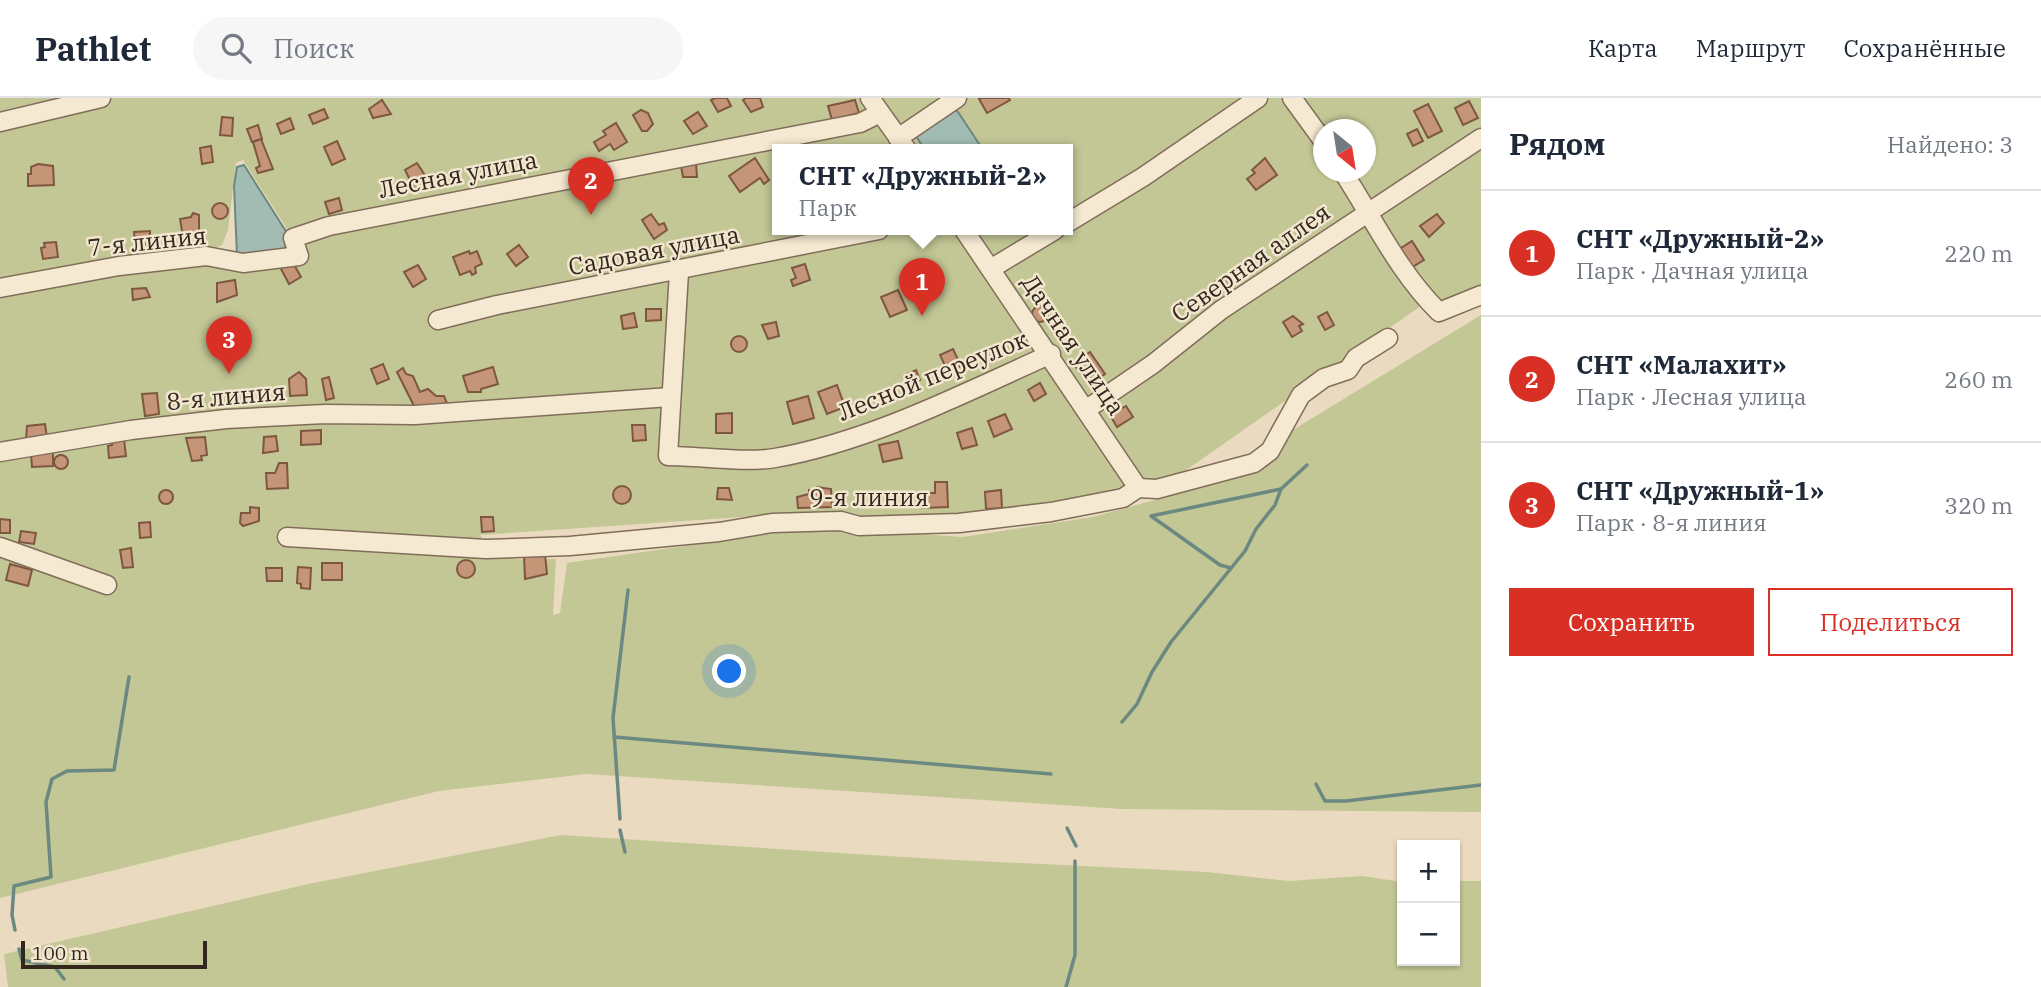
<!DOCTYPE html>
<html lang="ru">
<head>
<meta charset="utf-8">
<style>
	body { margin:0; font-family:"IBM Plex Serif",serif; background:#f6f6f7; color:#1f2937 }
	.controls { position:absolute; right:21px; bottom:21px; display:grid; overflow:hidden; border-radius:0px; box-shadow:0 2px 5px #0004 }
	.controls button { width:63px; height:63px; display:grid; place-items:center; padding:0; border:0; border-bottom:2px solid #e0e1e3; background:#fff; color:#1f2937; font:35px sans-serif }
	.compass { position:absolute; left:1313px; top:21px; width:63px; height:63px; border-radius:50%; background:#fff; box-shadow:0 2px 5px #0004; rotate:150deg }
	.scale { position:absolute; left:21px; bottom:18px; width:186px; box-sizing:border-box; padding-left:7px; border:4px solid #32261d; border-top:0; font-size:19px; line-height:24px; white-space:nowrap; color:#32261d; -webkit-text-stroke:5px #f2e6cf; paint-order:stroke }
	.you { position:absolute; left:730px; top:574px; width:24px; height:24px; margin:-18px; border:5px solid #fff; border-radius:50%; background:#1a73e8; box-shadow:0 0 0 10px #1a73e833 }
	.badge { display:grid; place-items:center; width:46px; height:46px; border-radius:50%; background:#d93025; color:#fff; font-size:23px; font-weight:700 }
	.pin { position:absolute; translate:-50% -58px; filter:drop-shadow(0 2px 4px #0008) }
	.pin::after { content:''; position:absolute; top:37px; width:24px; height:21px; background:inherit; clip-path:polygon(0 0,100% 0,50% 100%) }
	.popup { position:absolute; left:772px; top:46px; width:301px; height:91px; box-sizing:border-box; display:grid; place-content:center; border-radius:0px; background:#fff; filter:drop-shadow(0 2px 5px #0005); font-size:23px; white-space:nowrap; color:#747a83 }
	.popup b { font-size:26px; color:#1f2937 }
	.popup::after { content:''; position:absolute; left:50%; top:100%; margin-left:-14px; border:14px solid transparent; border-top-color:#fff }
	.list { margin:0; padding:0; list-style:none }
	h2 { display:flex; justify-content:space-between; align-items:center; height:91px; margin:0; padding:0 28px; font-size:30px }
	h2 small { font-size:23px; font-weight:400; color:#747a83 }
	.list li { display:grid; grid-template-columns:46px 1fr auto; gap:21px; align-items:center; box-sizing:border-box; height:126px; padding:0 28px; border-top:2px solid #e0e1e3 }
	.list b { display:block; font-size:26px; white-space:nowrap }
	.list p { margin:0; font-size:23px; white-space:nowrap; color:#747a83 }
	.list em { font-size:23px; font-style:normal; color:#747a83 }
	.actions { display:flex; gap:14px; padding:21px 28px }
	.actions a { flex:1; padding:16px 0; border:2px solid #d93025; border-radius:0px; text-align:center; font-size:24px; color:#d93025 }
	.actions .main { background:#d93025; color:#fff }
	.icon { flex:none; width:38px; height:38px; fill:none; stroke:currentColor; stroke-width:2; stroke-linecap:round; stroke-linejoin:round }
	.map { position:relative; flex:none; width:1481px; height:889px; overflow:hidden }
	header { display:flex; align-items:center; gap:42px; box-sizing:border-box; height:98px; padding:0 35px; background:#fff; border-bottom:2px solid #e0e1e3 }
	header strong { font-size:33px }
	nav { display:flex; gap:38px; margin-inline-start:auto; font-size:24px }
	.search { width:490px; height:63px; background:#f6f6f7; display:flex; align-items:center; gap:18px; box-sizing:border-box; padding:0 24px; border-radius:38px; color:#747a83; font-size:26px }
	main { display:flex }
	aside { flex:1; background:#fff }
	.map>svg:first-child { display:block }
	.green { fill:#c3c695; fill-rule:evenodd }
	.water { fill:#a2bcb3; stroke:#6b8980; stroke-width:2 }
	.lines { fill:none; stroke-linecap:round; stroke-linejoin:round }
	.stream { stroke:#6b8980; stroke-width:3.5 }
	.building { fill:#c59578; stroke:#7e5741; stroke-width:2 }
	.minor-casing { stroke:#816d59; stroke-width:21 }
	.minor { stroke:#f5e9d2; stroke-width:18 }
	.labels { text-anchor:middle; stroke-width:5; stroke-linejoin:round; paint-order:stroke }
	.street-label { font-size:24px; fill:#32261d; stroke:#f2e6cf }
</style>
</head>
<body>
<header>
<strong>Pathlet</strong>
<div class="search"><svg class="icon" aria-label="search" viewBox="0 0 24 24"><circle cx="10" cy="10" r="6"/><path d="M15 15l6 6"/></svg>Поиск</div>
<nav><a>Карта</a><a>Маршрут</a><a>Сохранённые</a></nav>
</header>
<main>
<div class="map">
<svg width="1481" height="889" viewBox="0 0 1481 889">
	<rect width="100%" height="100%" fill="#eadbc0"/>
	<g class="green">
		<path d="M0,0H1481V197L1439,214L1428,203L1172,382L1016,414L861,426L830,413L480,437C494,468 527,461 556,461L553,517L560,515L567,465L815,429L963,439L1093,419L1198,390L1481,217V714L1122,711L586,676L439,693L0,800ZM1324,32H1366V74H1324ZM777,52H1067V132H777ZM243,62L293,140L285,162L205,155L222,147L228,132L236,65Z"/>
		<path d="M561,737L935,761L1207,774L1289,783L1362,778L1402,784V863H1455V783H1481V889H8L4,856L313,785Z"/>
	</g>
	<g class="water">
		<path d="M951,10L958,14L983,52H925L916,38Z"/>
		<path d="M244,67L287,135L285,151L269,156L237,157L234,88L237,69Z"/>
	</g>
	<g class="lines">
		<g class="stream">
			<path d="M1231,470L1220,467L1151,418L1281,391"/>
			<path d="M1122,624L1137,606L1152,574L1171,544L1245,453L1256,431L1275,407L1281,391L1307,367"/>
			<path d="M614,639L1051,676"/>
			<path d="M1316,686L1325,703H1346L1481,687"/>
			<path d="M620,721L613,620L628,492"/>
			<path d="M1067,730L1076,748"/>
			<path d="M620,732L625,754"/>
			<path d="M15,832L12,817L14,788L51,779L46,704L52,681L67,673L114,672L129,579"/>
			<path d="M19,851L22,862L55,869L64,881"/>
			<path d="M1066,889L1075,857V763"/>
		</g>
	</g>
	<g class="building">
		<path d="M715,0H727L731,8L718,14L711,2Z"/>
		<path d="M746,0H760L763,9L751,14L743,2Z"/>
		<path d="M982,0H1009L1010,2L987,15L979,1Z"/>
		<path d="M382,2L391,16L373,20L369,11Z"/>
		<path d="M855,2L859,15L832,22L828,8Z"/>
		<path d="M1469,3L1478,20L1463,27L1455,10Z"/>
		<path d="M1428,6L1442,33L1428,40L1414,13Z"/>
		<path d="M324,11L328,20L313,26L309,17Z"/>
		<path d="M641,12L648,15L653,26L647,33H642L633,17Z"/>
		<path d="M698,14L707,28L693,36L684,23Z"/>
		<path d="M222,19L233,20L232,38L220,37Z"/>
		<path d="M290,20L294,31L281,36L277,26Z"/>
		<path d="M616,25L627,44L614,52L610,46L599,53L594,44L606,37L603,33Z"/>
		<path d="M258,27L262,41L252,44L247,31Z"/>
		<path d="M1417,31L1423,43L1413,48L1407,36Z"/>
		<path d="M261,41L273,71L258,75L256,70L260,68L253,44Z"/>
		<path d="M337,43L345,61L332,67L324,49Z"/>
		<path d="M211,48L213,64L202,66L200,50Z"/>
		<path d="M755,60L769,82L764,86L760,80L740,94L729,78Z"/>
		<path d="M1265,60L1277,77L1256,92L1247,81L1255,75L1252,72Z"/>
		<path d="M417,65L430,85L416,94L405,72Z"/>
		<path d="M696,65L697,79H683L681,68Z"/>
		<path d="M38,66L53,68L54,87L28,88V76H31V69Z"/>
		<path d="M339,100L342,112L329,116L325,104Z"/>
		<circle cx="220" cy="113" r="8"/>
		<path d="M193,115L199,117V137L183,139L180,121L191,119Z"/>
		<path d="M651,116L659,127L664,125L667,132L654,141L642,122Z"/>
		<path d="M1437,116L1444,125L1429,139L1420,128Z"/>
		<path d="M150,133V146L135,147L134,134Z"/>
		<path d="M1412,143L1424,162L1409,171L1398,152Z"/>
		<path d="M56,144L58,159L43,161L41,150L45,149L44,145Z"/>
		<path d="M519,147L528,159L516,168L507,156Z"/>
		<path d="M469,153L470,156L477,153L482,166L475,169L476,175L472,177L470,173L460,177L453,159Z"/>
		<path d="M292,163L301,179L289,186L280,169Z"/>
		<path d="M805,166L810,182L793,188L791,182L796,180L792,170Z"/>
		<path d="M418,167L426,181L413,189L404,174Z"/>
		<path d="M1225,177L1232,188L1220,196L1213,185Z"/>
		<path d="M235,182L237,197L217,204V185Z"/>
		<path d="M146,190L150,199L133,202L132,191Z"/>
		<path d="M898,192L907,212L890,219L881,199Z"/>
		<circle cx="1040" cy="216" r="8"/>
		<path d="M646,211H661V222L646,223Z"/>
		<path d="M1327,214L1334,227L1325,232L1318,219Z"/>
		<path d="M634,215L637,229L623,231L621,218Z"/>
		<path d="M1293,218L1303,226L1299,228L1302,233L1292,239L1283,224Z"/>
		<path d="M776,224L779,238L768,241L762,227Z"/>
		<circle cx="739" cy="246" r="8"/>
		<path d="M237,242L239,255L228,257L226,244Z"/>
		<path d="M953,251L961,268L948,274L940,257Z"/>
		<path d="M1090,254L1105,276L1089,287L1074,266Z"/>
		<path d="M383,266L389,281L377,286L371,271Z"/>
		<path d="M493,269L498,286L481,291V294H468L463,278Z"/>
		<path d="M403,270L406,276L413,278L420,294L428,291L436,298H444L449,310H415L397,274Z"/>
		<path d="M916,272L920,282L910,287L905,277Z"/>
		<path d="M299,274L306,281L307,297L290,298L289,281Z"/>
		<path d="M329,279L334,300L326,302L322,281Z"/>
		<path d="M1040,285L1046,296L1034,303L1028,292Z"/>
		<path d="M837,287L845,309L827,316L818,294Z"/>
		<path d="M157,295L159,316L145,318L142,296Z"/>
		<path d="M808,298L814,320L793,326L787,304Z"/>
		<path d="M1126,308L1133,319L1117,329L1110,317Z"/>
		<path d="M732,315V335H716V316Z"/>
		<path d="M1005,316L1012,331L994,339L988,323Z"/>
		<path d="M45,326L47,340L26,341L27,328Z"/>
		<path d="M632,327H645L646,342L633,343Z"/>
		<path d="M972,330L977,347L962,351L957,335Z"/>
		<path d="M321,332V346L301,347V333Z"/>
		<path d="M276,338L278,353L263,355L264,339Z"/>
		<path d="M205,339L207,357L201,358L202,362L192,363L186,340Z"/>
		<path d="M124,341L126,358L109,360L108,348L112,347V342Z"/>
		<path d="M898,343L902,360L883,364L879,347Z"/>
		<path d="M53,354V368L32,369L31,356Z"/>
		<circle cx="61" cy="364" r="7"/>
		<path d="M279,365H287L288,390L267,391L266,375H275Z"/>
		<path d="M935,384H947L948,409L922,410V395H935Z"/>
		<circle cx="622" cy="397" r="9"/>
		<path d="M817,389L831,391L832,409L798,410L797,399L809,396V392H817Z"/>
		<path d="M718,390H729L732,402L717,401Z"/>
		<circle cx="166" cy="399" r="7"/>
		<path d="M1001,392L1002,410L986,411L985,394Z"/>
		<path d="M250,409L259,410V423L243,428L240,425L241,415H250Z"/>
		<path d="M481,419H493L494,433L482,434Z"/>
		<path d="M0,421L10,422V435H0Z"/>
		<path d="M150,424L151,439L140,440L139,425Z"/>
		<path d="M21,433L36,435L34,446L19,444Z"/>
		<path d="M131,450L133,469L123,470L120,452Z"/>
		<path d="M545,456L547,476L525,481L524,457Z"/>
		<circle cx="466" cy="471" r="9"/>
		<rect x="322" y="465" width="20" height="17"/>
		<path d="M10,466L32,472L28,488L6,482Z"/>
		<path d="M298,469L311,470L310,491L301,490V486L297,485Z"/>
		<path d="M266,470H282V483H267Z"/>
	</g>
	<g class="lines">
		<g class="minor-casing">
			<g id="minor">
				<path d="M870,0L907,52"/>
				<path d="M1292,0L1324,44"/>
				<path d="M0,24L101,0"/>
				<path d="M898,40L957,0"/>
				<path d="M1343,74C1373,120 1399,175 1439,214L1481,197"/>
				<path d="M1067,125L1143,79L1258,0"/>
				<path d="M964,132L1138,390"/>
				<path d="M992,170L1055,132"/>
				<path d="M679,174L668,358C700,358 744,365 775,360C871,343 962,296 1051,256"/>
				<path d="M0,190L119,168L206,158L243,165L299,158L293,140L329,128L860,25L880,15"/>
				<path d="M438,222L497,207L879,132"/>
				<path d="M1087,311L1153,266L1221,212L1481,40"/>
				<path d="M0,354L131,332L226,321L325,316L415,317L670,299"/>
				<path d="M287,439L486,451L570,448L719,434L772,425L841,423L859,428L959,425L1051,414L1123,400L1138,390L1157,391L1254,365L1270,353L1301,297L1324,280L1348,272L1356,260L1388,240"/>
				<path d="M0,449L107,487"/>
			</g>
		</g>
		<use href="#minor" class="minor"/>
	</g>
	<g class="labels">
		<g class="street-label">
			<text transform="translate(458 77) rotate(-11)" y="8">Лесная улица</text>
			<text transform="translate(147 144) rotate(-6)" y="8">7-я линия</text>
			<text transform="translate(654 153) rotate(-11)" y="8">Садовая улица</text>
			<text transform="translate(1251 165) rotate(-35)" y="8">Северная аллея</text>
			<text transform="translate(1073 247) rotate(56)" y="8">Дачная улица</text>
			<text transform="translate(933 278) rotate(-22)" y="8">Лесной переулок</text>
			<text transform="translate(226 299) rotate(-5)" y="8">8-я линия</text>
			<text x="869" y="408">9-я линия</text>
		</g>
	</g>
</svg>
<div class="controls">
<button>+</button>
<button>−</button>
</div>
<svg class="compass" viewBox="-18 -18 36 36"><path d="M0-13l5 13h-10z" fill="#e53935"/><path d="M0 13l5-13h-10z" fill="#747a83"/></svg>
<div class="scale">100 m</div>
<div class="you"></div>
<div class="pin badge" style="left:922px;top:218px">1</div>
<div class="popup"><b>СНТ «Дружный-2»</b>Парк</div>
<div class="pin badge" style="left:591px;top:117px">2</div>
<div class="pin badge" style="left:229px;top:276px">3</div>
</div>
<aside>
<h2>Рядом<small>Найдено: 3</small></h2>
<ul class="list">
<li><span class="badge">1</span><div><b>СНТ «Дружный-2»</b><p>Парк · Дачная улица</p></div><em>220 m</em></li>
<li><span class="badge">2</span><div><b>СНТ «Малахит»</b><p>Парк · Лесная улица</p></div><em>260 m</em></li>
<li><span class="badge">3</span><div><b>СНТ «Дружный-1»</b><p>Парк · 8-я линия</p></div><em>320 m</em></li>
</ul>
<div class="actions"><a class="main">Сохранить</a><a>Поделиться</a></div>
</aside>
</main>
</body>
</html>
